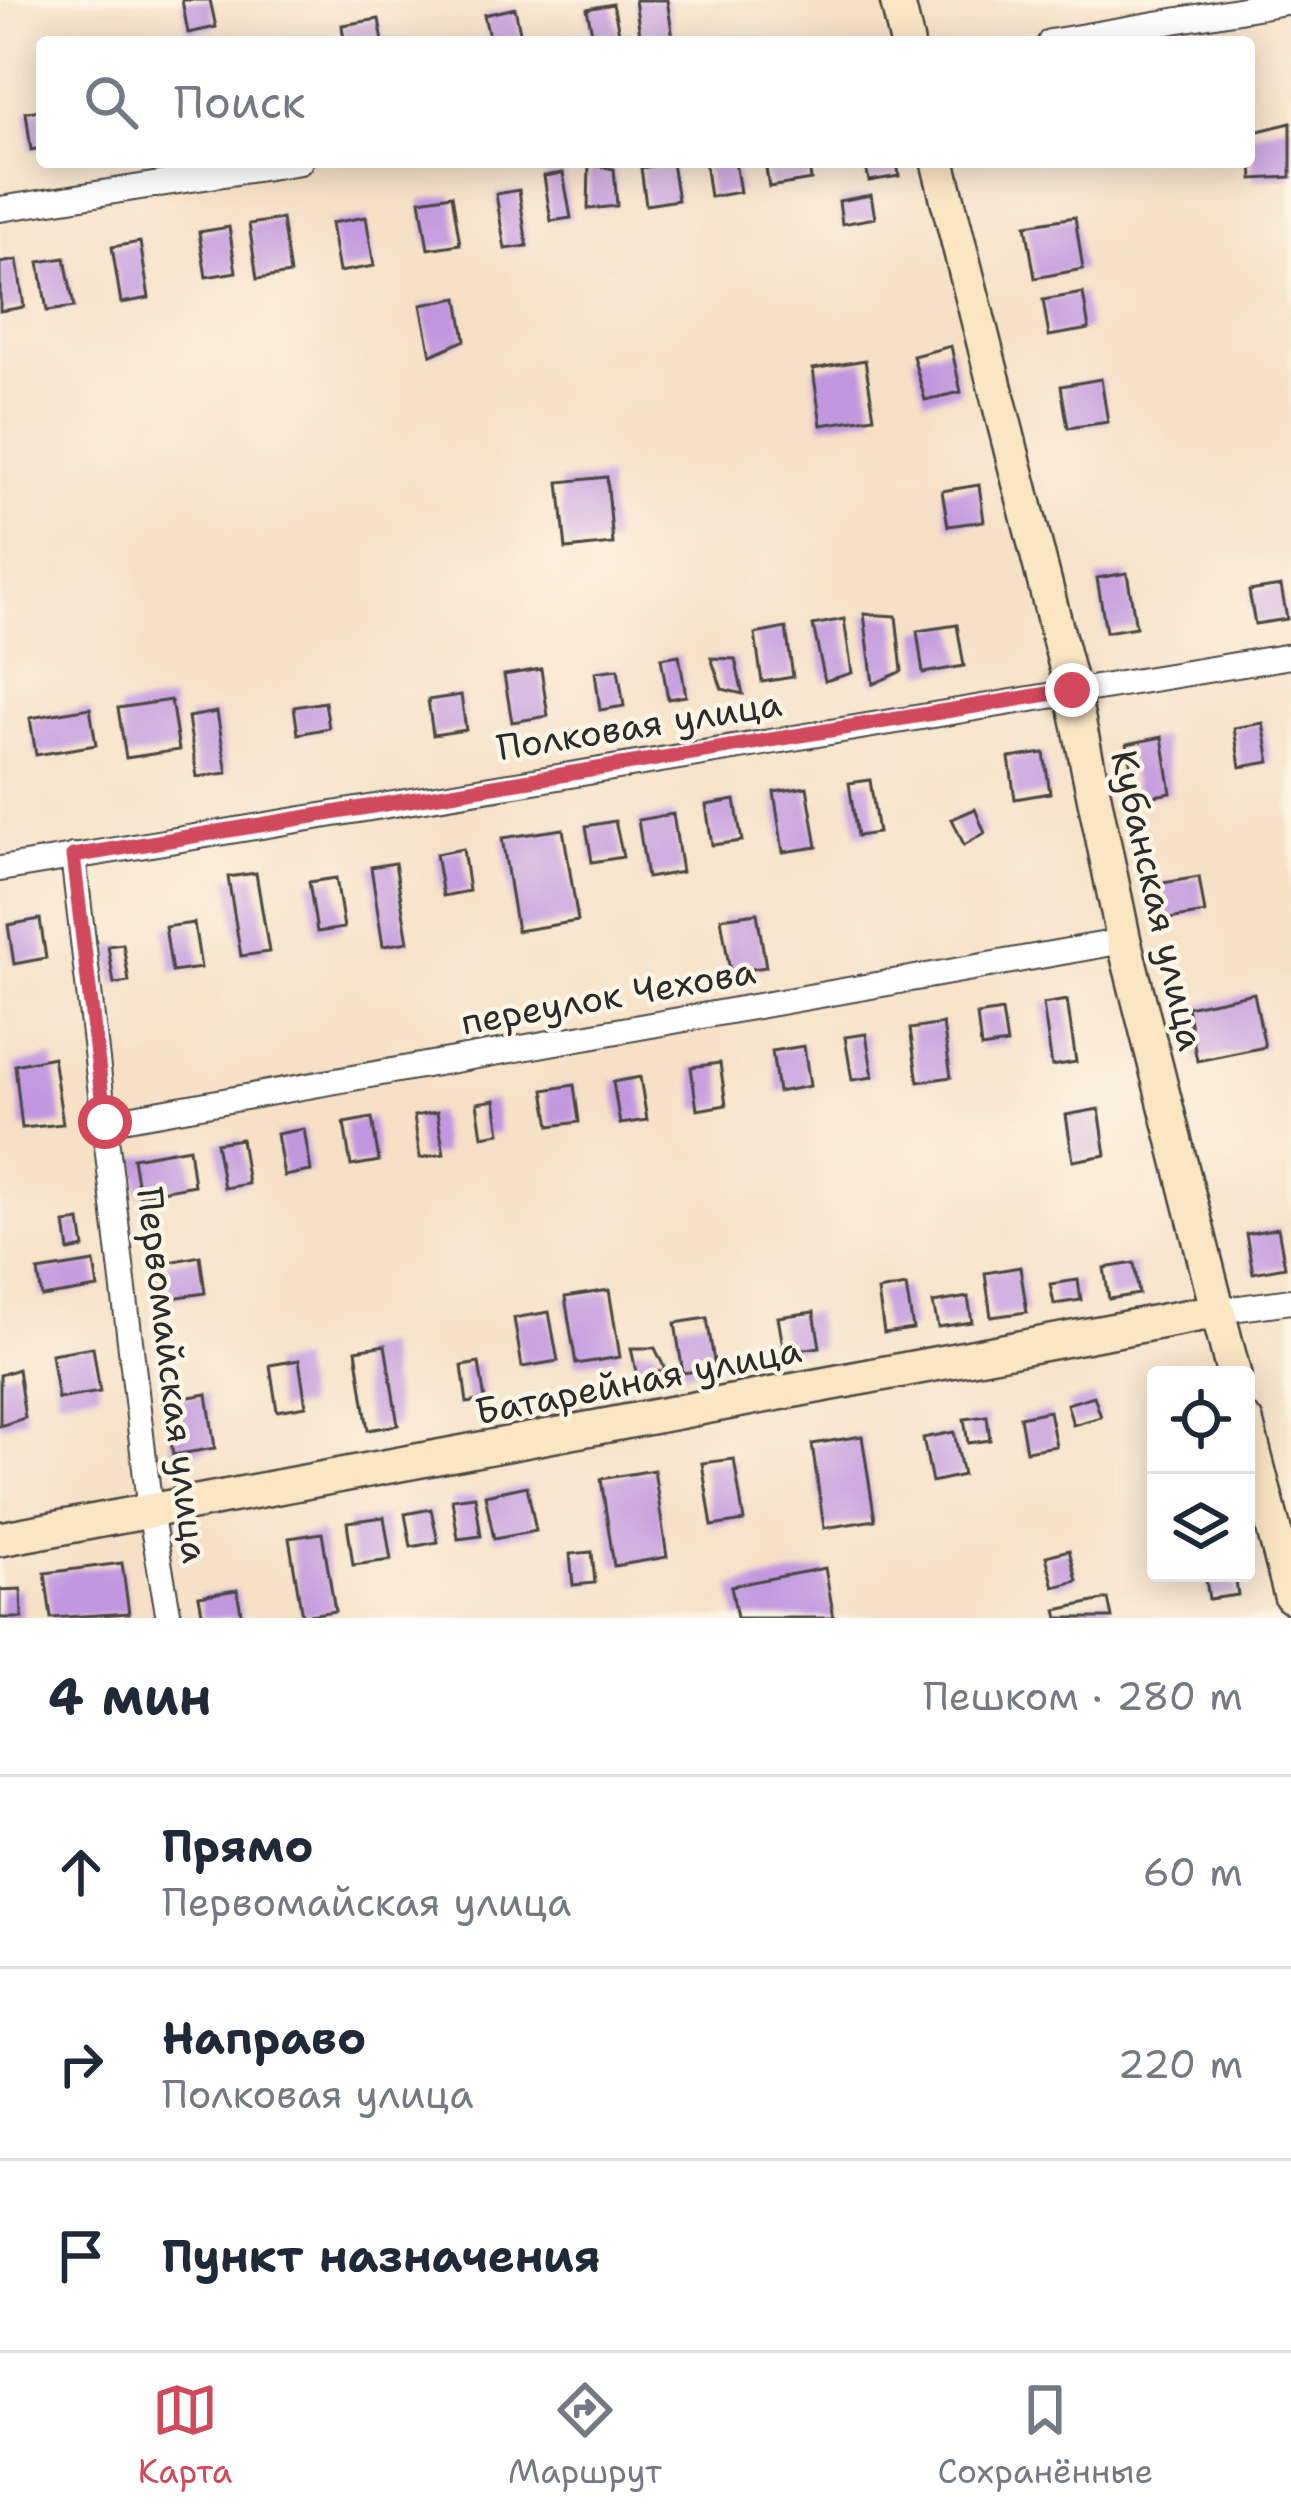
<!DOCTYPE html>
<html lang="ru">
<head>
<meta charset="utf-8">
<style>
	body { margin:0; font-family:"Shantell Sans",sans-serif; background:#f2f2f3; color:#1f2937 }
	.controls { position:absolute; right:36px; bottom:36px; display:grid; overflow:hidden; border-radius:12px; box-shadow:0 6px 30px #0003 }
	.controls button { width:108px; height:108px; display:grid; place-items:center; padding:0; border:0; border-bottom:3px solid #e0e1e3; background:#fff; color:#1f2937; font:60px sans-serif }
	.stop { position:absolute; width:36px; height:36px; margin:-27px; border:9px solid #d1495b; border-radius:50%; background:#fff }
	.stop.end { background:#d1495b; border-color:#fff; box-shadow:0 3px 12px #0008 }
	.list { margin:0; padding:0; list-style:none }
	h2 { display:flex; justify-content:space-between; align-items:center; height:156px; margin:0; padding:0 48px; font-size:51px }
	h2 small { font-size:39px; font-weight:400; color:#747a83 }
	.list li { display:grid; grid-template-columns:78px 1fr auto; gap:36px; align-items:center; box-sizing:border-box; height:192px; padding:0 48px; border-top:3px solid #e0e1e3 }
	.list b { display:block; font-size:45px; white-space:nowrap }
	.list p { margin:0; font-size:39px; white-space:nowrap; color:#747a83 }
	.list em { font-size:39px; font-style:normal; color:#747a83 }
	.icon { flex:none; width:66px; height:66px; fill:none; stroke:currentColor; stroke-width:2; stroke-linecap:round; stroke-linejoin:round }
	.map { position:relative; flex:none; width:1291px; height:1618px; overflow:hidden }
	.search { position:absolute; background:#fff; box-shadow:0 6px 30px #0003; left:36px; right:36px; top:36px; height:132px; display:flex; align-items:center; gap:30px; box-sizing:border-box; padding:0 42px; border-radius:12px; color:#747a83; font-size:45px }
	.sheet { height:732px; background:#fff }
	nav { display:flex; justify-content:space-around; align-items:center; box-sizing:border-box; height:168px; border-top:3px solid #e0e1e3; background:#fff; font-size:33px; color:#747a83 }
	nav a { display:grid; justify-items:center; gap:6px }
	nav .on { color:#d1495b }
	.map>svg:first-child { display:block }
	.building { fill:#c197df }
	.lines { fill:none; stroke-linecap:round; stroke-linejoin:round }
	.street-casing { stroke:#494642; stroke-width:28 }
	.secondary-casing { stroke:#494642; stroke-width:38 }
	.street { stroke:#fff; stroke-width:24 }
	.secondary { stroke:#fbe6c4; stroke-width:33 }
	.route { stroke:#d1495b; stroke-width:15 }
	.labels { text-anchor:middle; stroke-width:9; stroke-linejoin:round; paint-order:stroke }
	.street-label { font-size:36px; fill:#2b2b2b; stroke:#fcf5e5 }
</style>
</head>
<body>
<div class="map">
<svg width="1291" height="1618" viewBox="0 0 1291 1618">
	<rect width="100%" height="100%" fill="#fcf5e5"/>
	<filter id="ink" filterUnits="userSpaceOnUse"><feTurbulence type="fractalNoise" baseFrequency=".00833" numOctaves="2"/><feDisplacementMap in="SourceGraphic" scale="24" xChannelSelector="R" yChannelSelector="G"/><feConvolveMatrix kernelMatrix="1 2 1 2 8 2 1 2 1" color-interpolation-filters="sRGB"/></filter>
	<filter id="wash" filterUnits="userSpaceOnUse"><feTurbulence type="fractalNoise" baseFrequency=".004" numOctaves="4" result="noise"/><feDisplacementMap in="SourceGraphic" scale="48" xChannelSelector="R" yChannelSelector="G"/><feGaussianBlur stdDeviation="2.7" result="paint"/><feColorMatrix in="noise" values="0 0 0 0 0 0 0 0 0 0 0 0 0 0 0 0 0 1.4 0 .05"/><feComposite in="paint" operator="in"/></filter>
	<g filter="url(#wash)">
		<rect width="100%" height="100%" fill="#f6e0c6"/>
		<g id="blocks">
			<g class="building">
				<path d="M182,0H210L216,27L188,33Z"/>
				<path d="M635,0H667L673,38L641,42Z"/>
				<path d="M613,4L621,42H594L587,9Z"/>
				<path d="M515,8L522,42H490L484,15Z"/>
				<path d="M379,19L383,42H344L342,25Z"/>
				<path d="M42,110V148L31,150L26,112Z"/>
				<path d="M1291,123V177L1253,179L1250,133Z"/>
				<path d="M705,162H735L740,192L710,197Z"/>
				<path d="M765,162H809L811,180L769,187Z"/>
				<path d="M865,162H897L899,176L869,181Z"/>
				<path d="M672,163L678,200L646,205L641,168Z"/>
				<path d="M589,164L614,169L617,206L588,209Z"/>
				<path d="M563,173L571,218L551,221L544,176Z"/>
				<path d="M519,190L527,246L505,249L496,194Z"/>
				<path d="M452,195L460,244L428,249L420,200Z"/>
				<path d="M871,195L875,218L842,224L839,201Z"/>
				<path d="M366,217L374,266L339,272L331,223Z"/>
				<path d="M1075,217L1083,269L1035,278L1026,225Z"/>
				<path d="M282,219L290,274L257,279L249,224Z"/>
				<path d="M229,227L236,272L206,277L199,232Z"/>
				<path d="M140,242L149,298L121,303L112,247Z"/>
				<path d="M65,258L74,307L47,311L39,262Z"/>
				<path d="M17,260L24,307L0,311V263Z"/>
				<path d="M1083,293L1089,329L1049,336L1043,300Z"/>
				<path d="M458,298L465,340L431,355L421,305Z"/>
				<path d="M951,346L961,392L925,400L913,356Z"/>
				<path d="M865,360L874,417L821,425L813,369Z"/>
				<path d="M1101,379L1108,422L1068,428L1061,386Z"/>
				<path d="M607,477L613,544L566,549L559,482Z"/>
				<path d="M979,485L984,521L948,526L942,491Z"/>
				<path d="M1127,573L1136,627L1106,632L1097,578Z"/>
				<path d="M1281,586L1287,619L1255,624L1249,591Z"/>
				<path d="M864,614L896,616L902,671L873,684Z"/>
				<path d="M844,619L852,673L825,681L813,625Z"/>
				<path d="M957,625L964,666L923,673L917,631Z"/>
				<path d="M786,628L793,677L762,682L755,634Z"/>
				<path d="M679,655L686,696L668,699L661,658Z"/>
				<path d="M711,658L735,659L743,694L722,689Z"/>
				<path d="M541,669L548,716L512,722L504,675Z"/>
				<path d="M618,669L624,706L600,710L595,672Z"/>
				<path d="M461,695L466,730L433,735L428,700Z"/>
				<path d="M171,700L179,750L126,758L118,708Z"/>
				<path d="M325,702L329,728L298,734L294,707Z"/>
				<path d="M90,708L96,745L36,755L30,718Z"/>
				<path d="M217,712L227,773L197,777L188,717Z"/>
				<path d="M1263,723L1270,762L1240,767L1234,728Z"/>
				<path d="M1162,737L1171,793L1136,799L1127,744Z"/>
				<path d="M1044,753L1050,793L1015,799L1009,758Z"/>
				<path d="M870,780L878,833L857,836L849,783Z"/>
				<path d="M807,787L817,847L783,852L774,792Z"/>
				<path d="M735,800L742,841L712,845L706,805Z"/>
				<path d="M975,809L985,833L964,845L952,819Z"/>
				<path d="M673,814L682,872L647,878L638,820Z"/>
				<path d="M615,821L623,857L592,862L586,826Z"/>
				<path d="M563,829L578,921L517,931L502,838Z"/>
				<path d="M463,849L469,891L443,896L436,854Z"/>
				<path d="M395,863L408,942L383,946L371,867Z"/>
				<path d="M256,873L269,952L241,956L228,877Z"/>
				<path d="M1199,877L1205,913L1163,920L1157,884Z"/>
				<path d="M336,878L344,928L317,932L309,882Z"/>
				<path d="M757,913L766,967L730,972L721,918Z"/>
				<path d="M40,919L46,958L14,964L8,925Z"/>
				<path d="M194,923L201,968L172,972L165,927Z"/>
				<path d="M123,944L129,982L114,984L108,946Z"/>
				<path d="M1254,993L1265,1047L1197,1061L1187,1007Z"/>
				<path d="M1067,1000L1076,1062L1052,1066L1043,1004Z"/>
				<path d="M1002,1011L1007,1044L981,1048L977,1015Z"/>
				<path d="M943,1024L951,1077L918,1082L910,1029Z"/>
				<path d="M866,1034L873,1077L852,1080L845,1037Z"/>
				<path d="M804,1046L810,1086L778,1092L772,1051Z"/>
				<path d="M53,1057L63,1124L22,1128L15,1065Z"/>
				<path d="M720,1063L726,1105L697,1110L691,1067Z"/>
				<path d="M640,1077L647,1120L620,1124L613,1082Z"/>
				<path d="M574,1085L579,1122L550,1126L544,1090Z"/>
				<path d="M495,1100L500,1133L482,1136L477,1103Z"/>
				<path d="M1099,1109L1106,1155L1073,1161L1066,1115Z"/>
				<path d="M437,1112L444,1154L420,1158L414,1116Z"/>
				<path d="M372,1118L379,1161L351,1166L344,1123Z"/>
				<path d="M304,1129L311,1171L284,1176L277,1134Z"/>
				<path d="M241,1139L248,1184L224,1188L216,1143Z"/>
				<path d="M189,1148L194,1185L139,1195L133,1158Z"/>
				<path d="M80,1221L84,1248L69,1251L65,1223Z"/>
				<path d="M1278,1228L1285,1267L1253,1273L1246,1234Z"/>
				<path d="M200,1256L205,1293L158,1300L155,1265Z"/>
				<path d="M94,1262L98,1288L42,1297L38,1271Z"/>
				<path d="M1134,1263L1139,1294L1109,1299L1104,1268Z"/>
				<path d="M1020,1267L1027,1312L991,1317L985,1273Z"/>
				<path d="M1078,1280L1081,1300L1054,1304L1050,1284Z"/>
				<path d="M906,1286L913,1329L884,1333L878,1291Z"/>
				<path d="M609,1290L620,1357L576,1364L565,1297Z"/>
				<path d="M968,1297L972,1322L938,1327L933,1303Z"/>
				<path d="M549,1312L558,1361L522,1367L514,1318Z"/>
				<path d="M814,1312L820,1347L784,1352L778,1317Z"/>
				<path d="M707,1318L715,1368L683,1373L675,1323Z"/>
				<path d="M385,1345L398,1425L368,1430L356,1350Z"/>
				<path d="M93,1347L100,1392L58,1399L51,1354Z"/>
				<path d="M631,1348H655L665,1369L638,1381Z"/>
				<path d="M299,1360L306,1406L277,1411L270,1365Z"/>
				<path d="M479,1363L485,1400L467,1403L462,1366Z"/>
				<path d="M18,1369L25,1418L0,1426V1375Z"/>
				<path d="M207,1394L215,1448L173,1455L165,1401Z"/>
				<path d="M1094,1396L1101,1417L1073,1425L1067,1404Z"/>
				<path d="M1049,1411L1056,1446L1026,1451L1020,1417Z"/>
				<path d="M987,1416L990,1440L968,1443L964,1419Z"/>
				<path d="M954,1432L963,1475L932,1482L923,1438Z"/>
				<path d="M862,1436L875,1520L824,1528L812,1444Z"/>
				<path d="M734,1459L744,1521L712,1526L702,1463Z"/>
				<path d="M654,1470L667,1557L614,1566L601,1479Z"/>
				<path d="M527,1486L536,1531L494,1539L485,1495Z"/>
				<path d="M475,1496L481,1536L458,1539L452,1499Z"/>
				<path d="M431,1509L438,1542L411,1547L405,1514Z"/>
				<path d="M384,1517L391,1560L353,1565L347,1522Z"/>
				<path d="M322,1533L335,1611L302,1616L289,1538Z"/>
				<path d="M1069,1550L1077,1581L1054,1587L1046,1556Z"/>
				<path d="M592,1552L595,1583L573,1585L570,1554Z"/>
				<path d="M122,1563L129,1613L51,1618L45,1573Z"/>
				<path d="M825,1568L834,1618H737L731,1586Z"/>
				<path d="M1205,1573H1235L1238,1595L1209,1599Z"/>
				<path d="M21,1589L22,1618H0V1590Z"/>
				<path d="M237,1590L242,1618H203L199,1596Z"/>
				<path d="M1108,1599L1112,1618H1058L1056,1610Z"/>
			</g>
		</g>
	</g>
	<g filter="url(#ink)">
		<use href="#blocks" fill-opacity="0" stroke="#494642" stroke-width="3"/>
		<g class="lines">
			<g class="street-casing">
				<g id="street">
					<path d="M1050,42L1291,1"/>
					<path d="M0,209L300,162"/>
					<path d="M73,856L150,1511L169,1618"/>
					<path d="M0,869L1291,656"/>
					<path d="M105,1122L1124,941"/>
					<path d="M1217,1311L1291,1301"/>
				</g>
			</g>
			<g class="secondary-casing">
				<g id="secondary">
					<path d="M897,0L907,42"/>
					<path d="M938,162L1072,690L1124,941L1234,1375"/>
					<path d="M1246,1422L1291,1596"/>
					<path d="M0,1539L1217,1311"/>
				</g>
			</g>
			<use href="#street" class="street"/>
			<use href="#secondary" class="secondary"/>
		</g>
	</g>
	<g class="lines" filter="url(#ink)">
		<path class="route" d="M105,1122L73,856L1072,690"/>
	</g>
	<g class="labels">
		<g class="street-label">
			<text transform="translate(639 725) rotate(-9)" y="13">Полковая улица</text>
			<text transform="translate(1158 900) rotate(77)" y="13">Кубанская улица</text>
			<text transform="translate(608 996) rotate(-10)" y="13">переулок Чехова</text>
			<text transform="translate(173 1375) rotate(83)" y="13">Первомайская улица</text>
			<text transform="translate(638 1380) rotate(-11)" y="13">Батарейная улица</text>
		</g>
	</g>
</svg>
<div class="controls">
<button><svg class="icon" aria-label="locate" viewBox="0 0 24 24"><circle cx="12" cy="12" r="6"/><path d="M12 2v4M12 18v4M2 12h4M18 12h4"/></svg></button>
<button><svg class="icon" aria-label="layers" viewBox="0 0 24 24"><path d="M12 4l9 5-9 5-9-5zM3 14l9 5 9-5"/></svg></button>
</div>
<div class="stop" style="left:105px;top:1122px"></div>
<div class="stop end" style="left:1072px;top:690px"></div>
<div class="search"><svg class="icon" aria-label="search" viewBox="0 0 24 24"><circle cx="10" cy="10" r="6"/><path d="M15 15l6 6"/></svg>Поиск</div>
</div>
<section class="sheet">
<h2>4 мин<small>Пешком · 280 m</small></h2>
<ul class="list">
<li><svg class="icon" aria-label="ahead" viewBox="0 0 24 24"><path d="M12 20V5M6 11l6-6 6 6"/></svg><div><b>Прямо</b><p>Первомайская улица</p></div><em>60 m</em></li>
<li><svg class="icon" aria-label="right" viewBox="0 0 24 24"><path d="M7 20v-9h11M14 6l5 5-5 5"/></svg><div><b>Направо</b><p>Полковая улица</p></div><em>220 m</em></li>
<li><svg class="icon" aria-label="arrive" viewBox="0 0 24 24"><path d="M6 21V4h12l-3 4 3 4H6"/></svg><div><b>Пункт назначения</b></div></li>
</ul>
</section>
<nav>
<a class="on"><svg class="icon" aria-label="map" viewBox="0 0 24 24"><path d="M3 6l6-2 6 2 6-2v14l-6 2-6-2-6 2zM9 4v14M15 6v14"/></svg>Карта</a>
<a><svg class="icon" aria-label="directions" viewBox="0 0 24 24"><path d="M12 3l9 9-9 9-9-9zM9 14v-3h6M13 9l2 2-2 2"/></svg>Маршрут</a>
<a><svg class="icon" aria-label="saved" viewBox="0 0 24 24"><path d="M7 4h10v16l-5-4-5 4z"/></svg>Сохранённые</a>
</nav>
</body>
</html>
